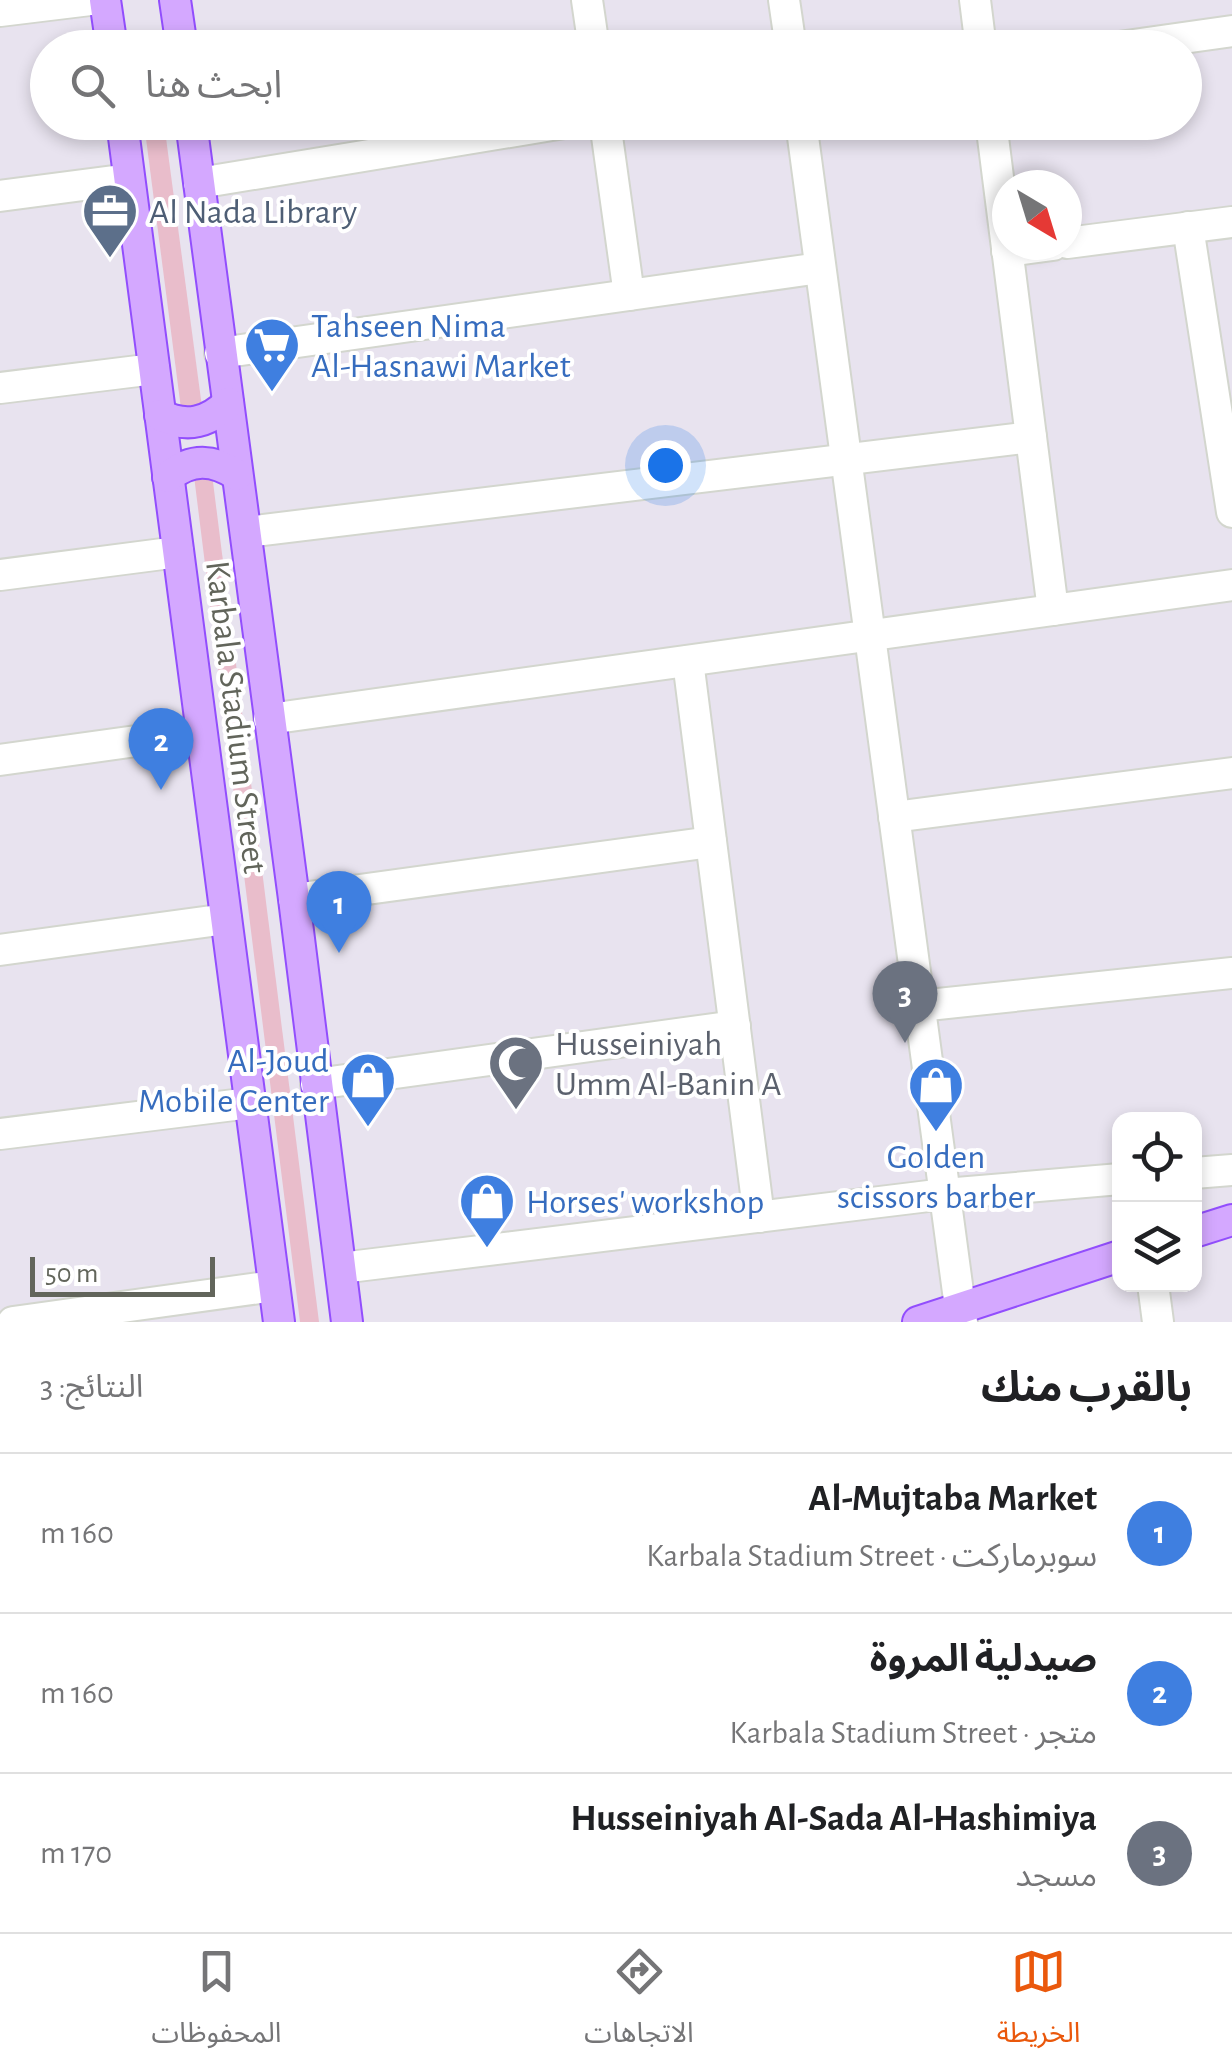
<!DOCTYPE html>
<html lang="ar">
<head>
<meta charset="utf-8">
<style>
	body { margin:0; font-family:"Alegreya Sans","Noto Sans Arabic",sans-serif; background:#f6f6f6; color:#202124; direction:rtl }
	.controls { position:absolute; right:30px; bottom:30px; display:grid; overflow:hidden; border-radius:20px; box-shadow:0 5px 15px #0003 }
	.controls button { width:90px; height:90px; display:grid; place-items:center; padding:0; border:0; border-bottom:2px solid #e0e0e0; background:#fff; color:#202124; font:50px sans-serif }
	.compass { position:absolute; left:992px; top:170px; width:90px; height:90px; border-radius:50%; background:#fff; box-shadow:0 5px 15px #0003; rotate:142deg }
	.scale { position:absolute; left:30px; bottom:25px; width:185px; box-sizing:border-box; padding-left:10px; border:5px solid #62655b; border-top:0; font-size:28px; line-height:35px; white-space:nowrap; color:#62655b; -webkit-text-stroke:8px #fff; paint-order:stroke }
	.you { position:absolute; left:665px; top:465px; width:35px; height:35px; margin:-25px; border:8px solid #fff; border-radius:50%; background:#1a73e8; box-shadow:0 0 0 15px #1a73e833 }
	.badge { display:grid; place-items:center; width:65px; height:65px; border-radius:50%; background:#ea580c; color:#fff; font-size:32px; font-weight:700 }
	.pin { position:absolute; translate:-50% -82px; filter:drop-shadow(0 2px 5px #0008) }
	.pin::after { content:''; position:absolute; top:52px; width:35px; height:30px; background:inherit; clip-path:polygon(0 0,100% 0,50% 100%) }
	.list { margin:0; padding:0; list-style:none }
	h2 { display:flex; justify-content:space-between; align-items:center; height:130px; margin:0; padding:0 40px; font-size:42px }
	h2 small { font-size:32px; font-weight:400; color:#757577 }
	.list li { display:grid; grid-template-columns:65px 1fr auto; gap:30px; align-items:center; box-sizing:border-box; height:160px; padding:0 40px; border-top:2px solid #e0e0e0 }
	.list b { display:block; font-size:38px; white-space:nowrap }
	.list p { margin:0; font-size:32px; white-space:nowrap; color:#757577 }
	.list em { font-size:32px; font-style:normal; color:#757577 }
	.icon { flex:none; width:55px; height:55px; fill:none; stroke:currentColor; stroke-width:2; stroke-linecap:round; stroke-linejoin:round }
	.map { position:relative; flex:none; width:1232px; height:1322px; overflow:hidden; direction:ltr }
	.search { position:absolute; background:#fff; box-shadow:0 5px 15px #0003; left:30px; right:30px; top:30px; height:110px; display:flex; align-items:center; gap:25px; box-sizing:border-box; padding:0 35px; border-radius:55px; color:#757577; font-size:38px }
	.sheet { height:610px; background:#fff }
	nav { display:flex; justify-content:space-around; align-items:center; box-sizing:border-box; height:140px; border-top:2px solid #e0e0e0; background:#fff; font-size:28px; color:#757577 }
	nav a { display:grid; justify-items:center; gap:5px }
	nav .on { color:#ea580c }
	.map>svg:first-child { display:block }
	.green { fill:#e9bdcb }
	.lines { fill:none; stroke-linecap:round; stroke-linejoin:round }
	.minor-casing { stroke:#d3d6ce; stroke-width:34 }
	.major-casing { stroke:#924efd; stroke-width:34 }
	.minor { stroke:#fff; stroke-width:30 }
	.major { stroke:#d4a8ff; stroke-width:30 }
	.labels { text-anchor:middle; stroke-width:8; stroke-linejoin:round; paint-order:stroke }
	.service-label { font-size:35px; fill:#4e5e75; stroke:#fff; text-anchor:start }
	.shop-label { font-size:35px; fill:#366cbe; stroke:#fff; text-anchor:start }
	.street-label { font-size:35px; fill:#62655b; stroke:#fff }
	.worship-label { font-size:35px; fill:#5b616d; stroke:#fff; text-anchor:start }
</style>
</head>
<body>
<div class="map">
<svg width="1232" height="1322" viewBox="0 0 1232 1322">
	<rect width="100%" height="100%" fill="#e8e3ef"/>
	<g class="green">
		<path d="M144,123H164L204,422L183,424Z"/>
		<path d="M212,474L319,1322H300L194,476Z"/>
	</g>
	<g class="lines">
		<g class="minor-casing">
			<g id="minor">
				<path d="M587,0L594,48"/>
				<path d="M784,0L791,48"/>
				<path d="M975,0L981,48"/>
				<path d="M0,11L90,0"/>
				<path d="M1112,48L1232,31"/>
				<path d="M605,122L629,295"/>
				<path d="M801,122L962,1322"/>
				<path d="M991,122L1053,610"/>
				<path d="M199,183L570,122"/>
				<path d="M0,196L129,179"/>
				<path d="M1188,227L1232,512"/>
				<path d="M1067,243L1232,222"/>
				<path d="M1007,251L1053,245"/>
				<path d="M220,353L820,268"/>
				<path d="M0,388L154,369"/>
				<path d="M246,532L1031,437"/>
				<path d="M0,575L178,552"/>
				<path d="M688,661L759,1217"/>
				<path d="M269,719L1232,585"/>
				<path d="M0,760L201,732"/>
				<path d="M894,817L1232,773"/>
				<path d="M294,899L711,842"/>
				<path d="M0,950L226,919"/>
				<path d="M919,1006L1232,973"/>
				<path d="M316,1084L735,1026"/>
				<path d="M0,1134L250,1103"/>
				<path d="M1194,1173L1232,1170"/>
				<path d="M341,1268L945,1194L1120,1179"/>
				<path d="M1153,1284L1158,1322"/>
				<path d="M13,1322L274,1286"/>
			</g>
		</g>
		<g class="major-casing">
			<g id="major">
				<path d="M105,0L112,48"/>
				<path d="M175,0L182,48"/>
				<path d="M122,122L279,1322"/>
				<path d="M191,122L294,899L347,1322"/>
				<path d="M160,415C186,428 208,423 228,403"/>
				<path d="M168,477C191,458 213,459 237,475"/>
				<path d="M1194,1232L1232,1220"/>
				<path d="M918,1322L1120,1256"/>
			</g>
		</g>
		<use href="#minor" class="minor"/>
		<use href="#major" class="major"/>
	</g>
	<defs>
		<g id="office-pin" transform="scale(2.875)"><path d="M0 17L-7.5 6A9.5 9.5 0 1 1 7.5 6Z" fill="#5c6f8a" stroke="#fff"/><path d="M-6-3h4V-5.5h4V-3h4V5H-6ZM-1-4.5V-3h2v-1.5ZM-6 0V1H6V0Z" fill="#fff"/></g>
		<g id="supermarket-pin" transform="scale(2.875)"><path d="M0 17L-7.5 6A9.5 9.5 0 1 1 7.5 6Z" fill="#3f7fe0" stroke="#fff"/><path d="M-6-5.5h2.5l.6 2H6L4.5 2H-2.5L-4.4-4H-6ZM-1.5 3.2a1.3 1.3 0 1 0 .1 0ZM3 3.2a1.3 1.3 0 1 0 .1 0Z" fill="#fff"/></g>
		<g id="mosque-pin" transform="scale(2.875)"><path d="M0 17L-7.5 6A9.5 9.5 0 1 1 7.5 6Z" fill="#6b7280" stroke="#fff"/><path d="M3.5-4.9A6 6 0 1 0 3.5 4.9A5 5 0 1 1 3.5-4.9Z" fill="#fff"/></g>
		<g id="shop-pin" transform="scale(2.875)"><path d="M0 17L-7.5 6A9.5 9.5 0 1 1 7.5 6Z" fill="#3f7fe0" stroke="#fff"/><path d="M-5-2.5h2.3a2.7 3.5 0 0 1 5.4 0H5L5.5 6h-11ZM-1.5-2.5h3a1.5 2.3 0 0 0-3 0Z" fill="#fff"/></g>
	</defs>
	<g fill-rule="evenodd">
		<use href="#office-pin" x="110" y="211"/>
		<use href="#supermarket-pin" x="272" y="345"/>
		<use href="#mosque-pin" x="516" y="1063"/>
		<use href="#shop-pin" x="368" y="1080"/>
		<use href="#shop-pin" x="936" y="1085"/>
		<use href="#shop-pin" x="487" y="1201"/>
	</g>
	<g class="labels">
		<g class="service-label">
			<text x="149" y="223">Al Nada Library</text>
		</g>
		<g class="shop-label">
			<text x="311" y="337">Tahseen Nima<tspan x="311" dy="40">Al-Hasnawi Market</tspan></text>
			<text x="329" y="1072" text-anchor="end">Al-Joud<tspan x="329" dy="40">Mobile Center</tspan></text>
			<text x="936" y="1168" text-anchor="middle">Golden<tspan x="936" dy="40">scissors barber</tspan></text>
			<text x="526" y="1213">Horses' workshop</text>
		</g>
		<g class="street-label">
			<text transform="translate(237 717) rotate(83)" y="12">Karbala Stadium Street</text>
		</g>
		<g class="worship-label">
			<text x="555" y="1055">Husseiniyah<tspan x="555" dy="40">Umm Al-Banin A</tspan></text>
		</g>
	</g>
</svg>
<div class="controls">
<button><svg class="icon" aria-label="locate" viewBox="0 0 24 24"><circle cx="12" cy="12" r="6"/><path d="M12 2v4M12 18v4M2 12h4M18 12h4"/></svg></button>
<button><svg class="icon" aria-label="layers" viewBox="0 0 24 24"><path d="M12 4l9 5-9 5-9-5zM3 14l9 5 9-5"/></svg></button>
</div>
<svg class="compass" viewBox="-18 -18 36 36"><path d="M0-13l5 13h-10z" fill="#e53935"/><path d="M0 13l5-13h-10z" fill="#757577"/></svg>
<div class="scale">50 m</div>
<div class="you"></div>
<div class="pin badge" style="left:339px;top:953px;background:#3f7fe0">1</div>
<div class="pin badge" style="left:161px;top:790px;background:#3f7fe0">2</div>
<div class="pin badge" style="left:905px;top:1043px;background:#6b7280">3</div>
<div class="search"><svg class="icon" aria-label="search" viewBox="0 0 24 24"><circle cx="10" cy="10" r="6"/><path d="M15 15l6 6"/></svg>ابحث هنا</div>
</div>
<section class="sheet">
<h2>بالقرب منك<small>النتائج: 3</small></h2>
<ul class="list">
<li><span class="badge" style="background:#3f7fe0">1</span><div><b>Al-Mujtaba Market</b><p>سوبرماركت · Karbala Stadium Street</p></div><em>160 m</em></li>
<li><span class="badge" style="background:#3f7fe0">2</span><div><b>صيدلية المروة</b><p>متجر · Karbala Stadium Street</p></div><em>160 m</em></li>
<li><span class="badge" style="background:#6b7280">3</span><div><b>Husseiniyah Al-Sada Al-Hashimiya</b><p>مسجد</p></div><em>170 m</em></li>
</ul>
</section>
<nav>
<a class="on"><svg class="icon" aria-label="map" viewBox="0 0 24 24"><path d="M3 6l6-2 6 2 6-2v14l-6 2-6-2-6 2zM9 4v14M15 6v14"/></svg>الخريطة</a>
<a><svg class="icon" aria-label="directions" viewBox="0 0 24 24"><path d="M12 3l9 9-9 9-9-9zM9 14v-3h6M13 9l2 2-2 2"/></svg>الاتجاهات</a>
<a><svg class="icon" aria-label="saved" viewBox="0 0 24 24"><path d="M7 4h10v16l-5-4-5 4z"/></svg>المحفوظات</a>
</nav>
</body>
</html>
